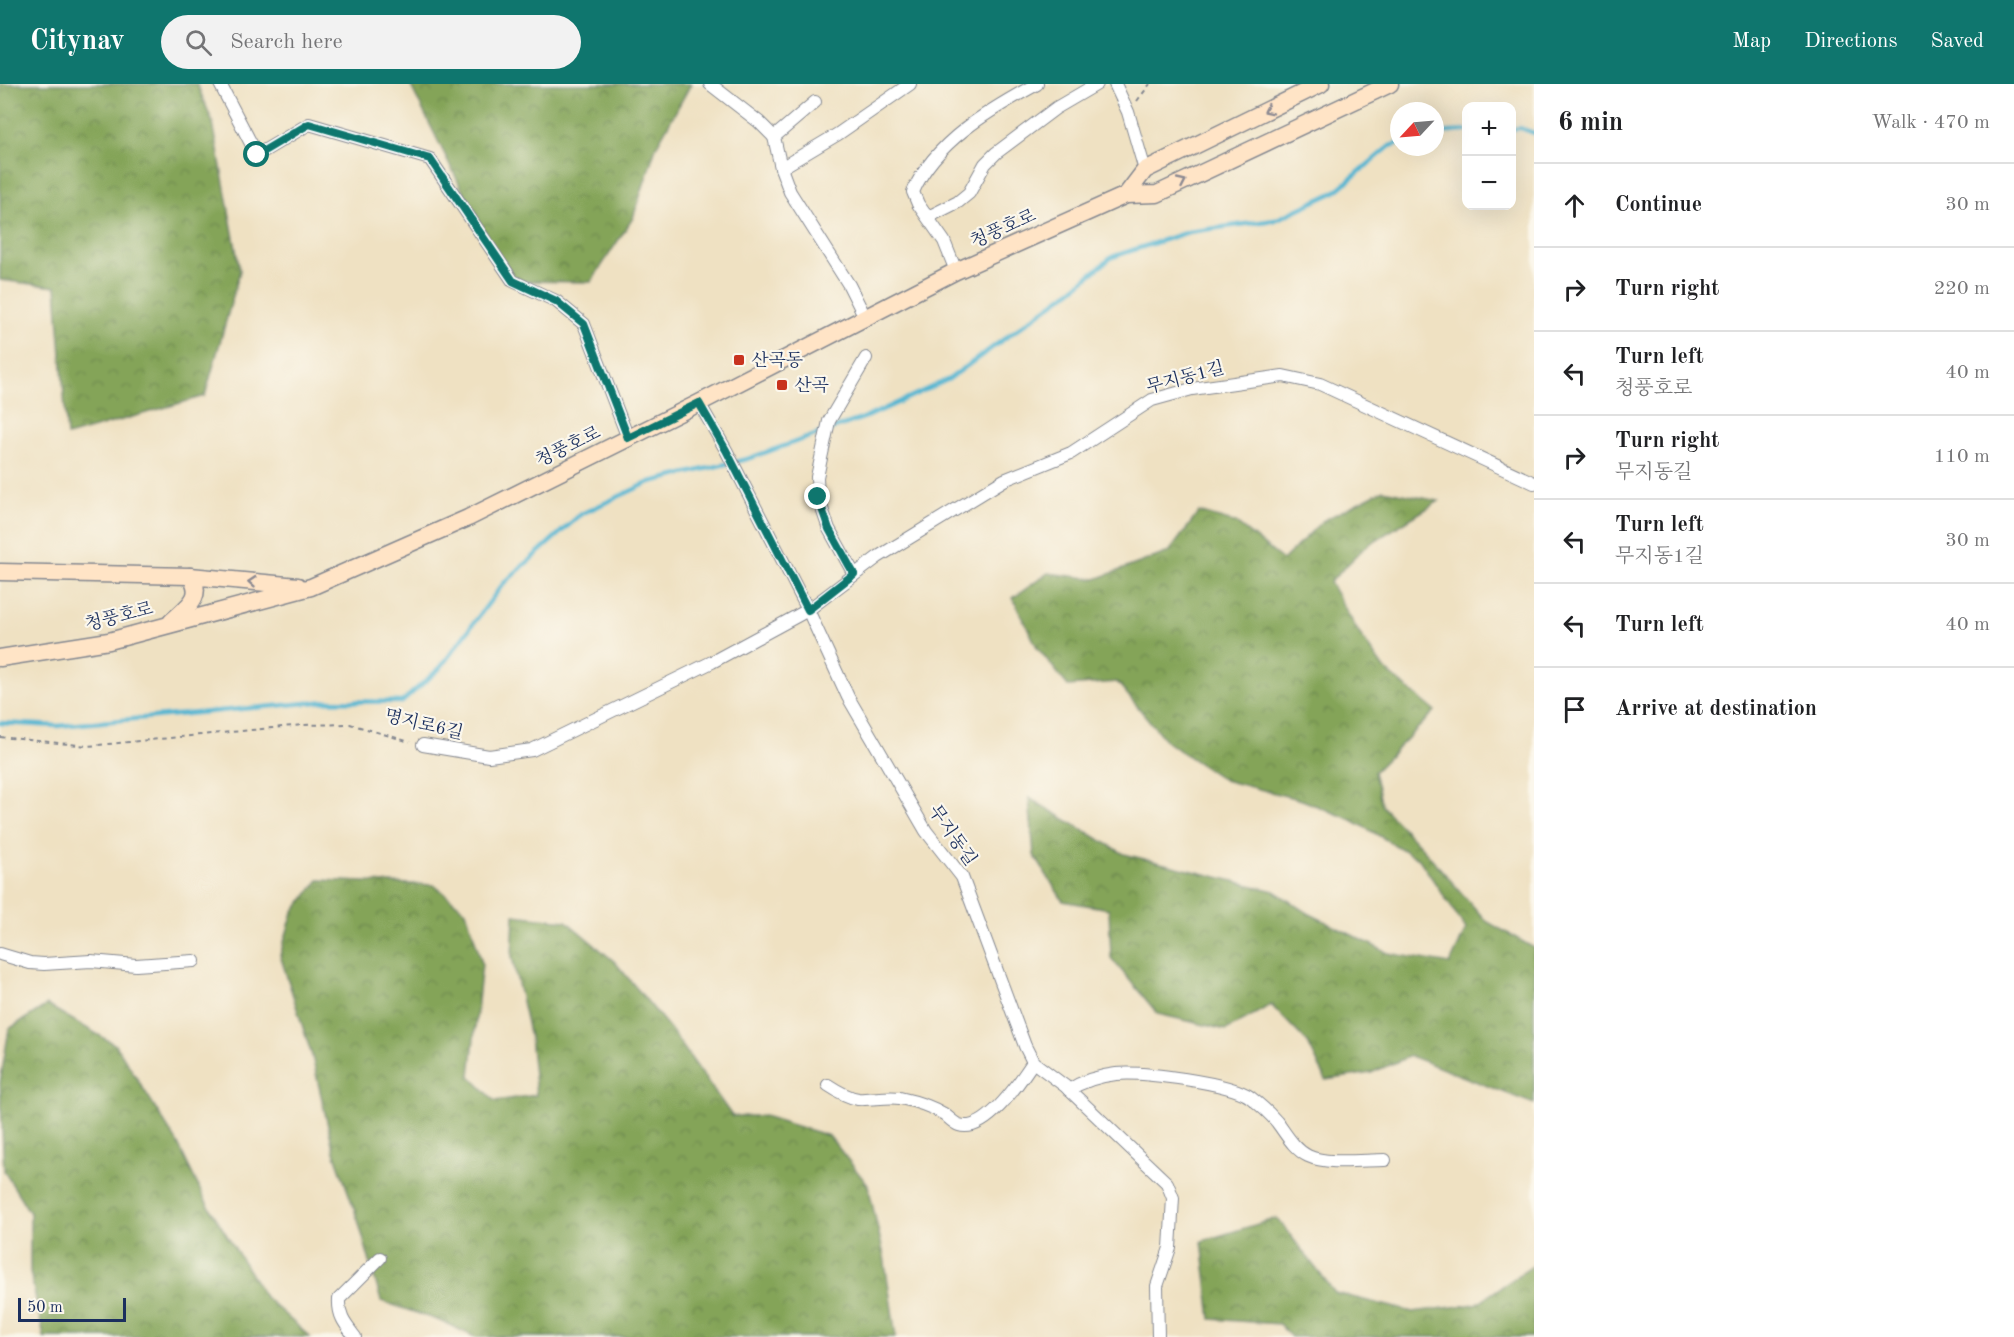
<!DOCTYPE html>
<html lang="en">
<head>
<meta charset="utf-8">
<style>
	body { margin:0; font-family:"Old Standard TT","Noto Serif KR",serif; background:#f2f2f2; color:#202124 }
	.controls { position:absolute; right:18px; top:18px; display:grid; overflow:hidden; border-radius:12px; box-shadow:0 6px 24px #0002 }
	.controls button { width:54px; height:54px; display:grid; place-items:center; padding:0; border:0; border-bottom:2px solid #e0e0e0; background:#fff; color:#202124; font:30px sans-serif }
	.compass { position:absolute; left:1390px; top:18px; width:54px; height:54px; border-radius:50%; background:#fff; box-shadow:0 6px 24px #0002; rotate:244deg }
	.scale { position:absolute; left:18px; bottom:15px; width:108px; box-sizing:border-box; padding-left:6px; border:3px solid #1b2f5e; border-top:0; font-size:16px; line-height:21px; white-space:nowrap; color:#1b2f5e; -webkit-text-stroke:4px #fbf7ec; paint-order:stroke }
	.stop { position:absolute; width:18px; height:18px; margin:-14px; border:4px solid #0f766e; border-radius:50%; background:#fff }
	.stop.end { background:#0f766e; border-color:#fff; box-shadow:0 2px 6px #0008 }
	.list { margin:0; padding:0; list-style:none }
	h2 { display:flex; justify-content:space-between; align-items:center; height:78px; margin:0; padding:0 24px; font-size:26px }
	h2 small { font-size:20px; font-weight:400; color:#757577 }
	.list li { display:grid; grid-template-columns:39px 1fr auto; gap:18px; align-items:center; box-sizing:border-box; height:84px; padding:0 24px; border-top:2px solid #e0e0e0 }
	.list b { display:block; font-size:22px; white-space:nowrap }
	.list p { margin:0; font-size:20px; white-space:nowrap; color:#757577 }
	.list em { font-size:20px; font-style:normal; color:#757577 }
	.icon { flex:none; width:33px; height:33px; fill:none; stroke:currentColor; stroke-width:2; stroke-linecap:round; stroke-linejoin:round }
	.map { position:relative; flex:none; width:1534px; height:1253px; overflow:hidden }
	header { display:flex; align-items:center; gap:36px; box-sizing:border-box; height:84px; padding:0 30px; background:#0f766e; color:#fff }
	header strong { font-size:28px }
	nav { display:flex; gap:33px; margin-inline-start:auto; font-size:21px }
	.search { width:420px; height:54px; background:#f2f2f2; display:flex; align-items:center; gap:15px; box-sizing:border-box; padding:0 21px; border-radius:33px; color:#757577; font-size:22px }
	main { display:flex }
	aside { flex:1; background:#fff }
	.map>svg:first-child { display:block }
	.forest { fill:url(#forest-crowns); stroke:#506a5c; stroke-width:1.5 }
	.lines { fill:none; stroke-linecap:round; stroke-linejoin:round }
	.stream { stroke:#52b5d1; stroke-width:4.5 }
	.street-casing { stroke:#858890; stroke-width:14 }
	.secondary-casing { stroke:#858890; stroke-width:19 }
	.path { stroke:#858890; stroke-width:2; stroke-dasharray:4.5 4.5; stroke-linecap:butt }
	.street { stroke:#fff; stroke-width:12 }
	.secondary { stroke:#ffe4c6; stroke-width:16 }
	.oneway { stroke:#8d8a92 }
	.route { stroke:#0f766e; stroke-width:8 }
	.poi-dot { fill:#c8321e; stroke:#fbf7ec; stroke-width:2 }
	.labels { text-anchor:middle; stroke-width:4.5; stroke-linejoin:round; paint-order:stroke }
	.street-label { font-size:18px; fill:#1b2f5e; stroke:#fbf7ec }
	.poi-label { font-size:18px; fill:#1b2f5e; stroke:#fbf7ec; text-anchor:start }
</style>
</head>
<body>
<header>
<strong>Citynav</strong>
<div class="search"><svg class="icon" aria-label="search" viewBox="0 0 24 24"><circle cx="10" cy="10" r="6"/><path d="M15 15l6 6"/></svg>Search here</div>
<nav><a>Map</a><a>Directions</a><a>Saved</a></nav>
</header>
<main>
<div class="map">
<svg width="1534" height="1253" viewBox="0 0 1534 1253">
	<defs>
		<pattern id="forest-crowns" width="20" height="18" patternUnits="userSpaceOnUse" patternTransform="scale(1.5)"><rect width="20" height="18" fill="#84a459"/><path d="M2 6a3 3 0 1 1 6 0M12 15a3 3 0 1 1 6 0" fill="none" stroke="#6b864d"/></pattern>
	</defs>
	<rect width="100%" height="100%" fill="#fbf7ec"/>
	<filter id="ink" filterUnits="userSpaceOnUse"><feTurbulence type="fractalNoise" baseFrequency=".0167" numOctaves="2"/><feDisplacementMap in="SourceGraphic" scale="12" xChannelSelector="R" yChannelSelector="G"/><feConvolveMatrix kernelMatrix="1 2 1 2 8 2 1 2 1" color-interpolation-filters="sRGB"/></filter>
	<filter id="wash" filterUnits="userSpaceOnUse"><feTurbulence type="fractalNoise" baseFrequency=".008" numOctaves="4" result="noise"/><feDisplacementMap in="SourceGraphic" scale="24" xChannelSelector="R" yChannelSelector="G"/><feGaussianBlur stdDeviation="1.35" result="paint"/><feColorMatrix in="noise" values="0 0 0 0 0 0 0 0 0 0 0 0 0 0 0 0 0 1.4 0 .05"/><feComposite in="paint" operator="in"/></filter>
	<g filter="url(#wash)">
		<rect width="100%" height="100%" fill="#efe1c2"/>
		<g class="forest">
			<path d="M0,0H197L213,39L240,187L205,312L67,352L56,203L0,196Z"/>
			<path d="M410,0H691L656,63L633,134L591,198L513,197L476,134Z"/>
			<path d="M1383,406L1439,417L1366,462L1330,498L1359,549L1384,585L1435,627L1374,688L1382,722L1425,767L1486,837L1534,864V1020L1410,972L1371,989L1326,996L1308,959L1271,921L1226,946L1158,930L1111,874L1109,825L1063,817L1034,771L1029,714L1124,770L1274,807L1308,829L1388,869L1450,880L1466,845L1419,775L1352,736L1302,716L1224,696L1167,658L1117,598L1068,602L1037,563L1013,514L1048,489L1096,495L1169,468L1199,428L1236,439L1283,476L1322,437Z"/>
			<path d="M319,796L434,801L466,827L482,879L470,992L495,1017L536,1011L530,953L512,873L514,831L566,837L615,878L671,946L732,1032H764L829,1052L868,1101L884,1172L896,1253H475L443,1238L381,1217L358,1136L334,1068L312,972L280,871L293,828Z"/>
			<path d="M47,921L116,961L177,1058L205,1116L265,1213L310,1253H44L30,1188V1129L4,1087L0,999L9,945Z"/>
			<path d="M1277,1134L1335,1209L1413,1228L1476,1220L1534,1181V1253H1291L1279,1240L1211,1235L1202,1157Z"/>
		</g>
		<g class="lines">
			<g class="stream">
				<path d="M1512,45L1520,44L1534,49"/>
				<path d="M1435,49L1466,47"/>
				<path d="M0,639L58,642L328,617L402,618L440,584L503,500L581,430L650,398L747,375L869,332L949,295L1074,204L1112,173L1188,148L1275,136L1335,108L1390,62L1399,59"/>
			</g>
		</g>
	</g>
	<g filter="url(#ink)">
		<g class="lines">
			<g class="street-casing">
				<g id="street">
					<path d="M220,0L257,71L309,40L430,75L513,197L556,217L584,240L628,354"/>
					<path d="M710,0L759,38L774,53"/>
					<path d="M1115,0L1128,28L1145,86"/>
					<path d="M815,18L774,53L781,84L790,108L849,201L865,233"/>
					<path d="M781,84L838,50L910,0"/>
					<path d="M928,133L958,118L969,109L985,80L996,69L1056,24L1097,0"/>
					<path d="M956,187L944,157L918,120L913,108C934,58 991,25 1037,0"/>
					<path d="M699,319L726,366L808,526L848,613L926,747L962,793L1025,962L1033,978L1065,1002L1167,1099L1173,1114L1170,1164L1157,1202L1158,1253"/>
					<path d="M854,490L829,445L818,413L817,393L829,337L866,274"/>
					<path d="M423,661L489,672L532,666L712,578L808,526L878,473L1004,396L1071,369L1152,316L1192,305L1283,292L1320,300L1534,399"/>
					<path d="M0,870L30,879L44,880L91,877L136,881L194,877"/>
					<path d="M828,1001C837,1007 847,1013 858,1015C871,1016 886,1012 900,1014C914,1017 931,1022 944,1030C948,1033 953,1039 959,1041C986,1050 1021,996 1033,978"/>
					<path d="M1069,1006C1084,996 1099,992 1116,990C1141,987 1231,999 1250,1013C1259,1020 1270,1030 1277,1038C1286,1050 1294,1065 1308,1072C1327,1081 1363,1076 1385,1076"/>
					<path d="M355,1253C345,1240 338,1232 339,1215L380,1174"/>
				</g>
			</g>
			<g class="secondary-casing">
				<g id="secondary">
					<path d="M1126,111L1145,86L1321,0"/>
					<path d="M0,488L190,492"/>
					<path d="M171,538C185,524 206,513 190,492L298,502"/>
					<path d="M0,574L109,557L311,503L468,434L699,319L956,187L1126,111L1157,110L1390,0"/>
				</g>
			</g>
			<g class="path">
				<path d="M1137,17L1150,0"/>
				<path d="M0,653L88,662L303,641L350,640L410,658"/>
			</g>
			<use href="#street" class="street"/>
			<use href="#secondary" class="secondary"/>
		</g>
		<defs><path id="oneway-chevron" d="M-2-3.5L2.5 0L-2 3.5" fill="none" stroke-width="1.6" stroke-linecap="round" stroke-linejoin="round" transform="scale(1.5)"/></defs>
		<g class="oneway">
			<use href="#oneway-chevron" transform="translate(1268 26) rotate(154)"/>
			<use href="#oneway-chevron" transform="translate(1182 98) rotate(-25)"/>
			<use href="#oneway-chevron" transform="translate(252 498) rotate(-175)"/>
		</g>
	</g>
	<g class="lines" filter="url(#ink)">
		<path class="route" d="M257,71L309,40L430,75L513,197L556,217L584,240L628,354L699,319L726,366L808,526L854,490L829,445L818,413"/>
	</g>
	<g class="poi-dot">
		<rect x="733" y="270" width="12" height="12" rx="3"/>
		<rect x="776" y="295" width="12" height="12" rx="3"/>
	</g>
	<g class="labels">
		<g class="street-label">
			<text transform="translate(1003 144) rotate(-24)" y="6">청풍호로</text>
			<text transform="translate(1185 293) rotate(-15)" y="6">무지동1길</text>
			<text transform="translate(568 362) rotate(-26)" y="6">청풍호로</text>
			<text transform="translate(119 532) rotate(-14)" y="6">청풍호로</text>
			<text transform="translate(424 640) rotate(13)" y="6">명지로6길</text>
			<text transform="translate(953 751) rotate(55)" y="6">무지동길</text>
		</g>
		<g class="poi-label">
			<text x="751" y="282">산곡동</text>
			<text x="794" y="307">산곡</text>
		</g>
	</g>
</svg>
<div class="controls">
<button>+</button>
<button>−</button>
</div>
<svg class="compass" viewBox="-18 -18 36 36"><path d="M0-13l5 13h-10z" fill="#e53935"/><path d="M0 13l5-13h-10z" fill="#757577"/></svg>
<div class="scale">50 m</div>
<div class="stop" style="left:257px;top:71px"></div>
<div class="stop end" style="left:818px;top:413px"></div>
</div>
<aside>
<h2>6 min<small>Walk · 470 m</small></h2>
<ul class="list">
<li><svg class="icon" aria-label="ahead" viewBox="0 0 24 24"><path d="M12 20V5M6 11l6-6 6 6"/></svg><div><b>Continue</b></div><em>30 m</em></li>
<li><svg class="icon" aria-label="right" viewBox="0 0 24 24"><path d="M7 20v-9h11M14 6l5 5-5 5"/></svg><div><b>Turn right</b></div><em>220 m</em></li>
<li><svg class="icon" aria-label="left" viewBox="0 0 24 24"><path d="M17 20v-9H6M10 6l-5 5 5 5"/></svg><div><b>Turn left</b><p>청풍호로</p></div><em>40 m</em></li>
<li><svg class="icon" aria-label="right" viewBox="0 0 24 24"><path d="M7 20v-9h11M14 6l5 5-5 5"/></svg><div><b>Turn right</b><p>무지동길</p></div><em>110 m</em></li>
<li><svg class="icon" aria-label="left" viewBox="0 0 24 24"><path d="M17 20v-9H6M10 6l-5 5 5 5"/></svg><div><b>Turn left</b><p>무지동1길</p></div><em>30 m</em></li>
<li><svg class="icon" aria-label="left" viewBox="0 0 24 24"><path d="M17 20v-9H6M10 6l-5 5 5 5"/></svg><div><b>Turn left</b></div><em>40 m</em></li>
<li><svg class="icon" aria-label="arrive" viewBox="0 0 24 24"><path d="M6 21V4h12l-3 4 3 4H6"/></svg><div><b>Arrive at destination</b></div></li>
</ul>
</aside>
</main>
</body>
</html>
